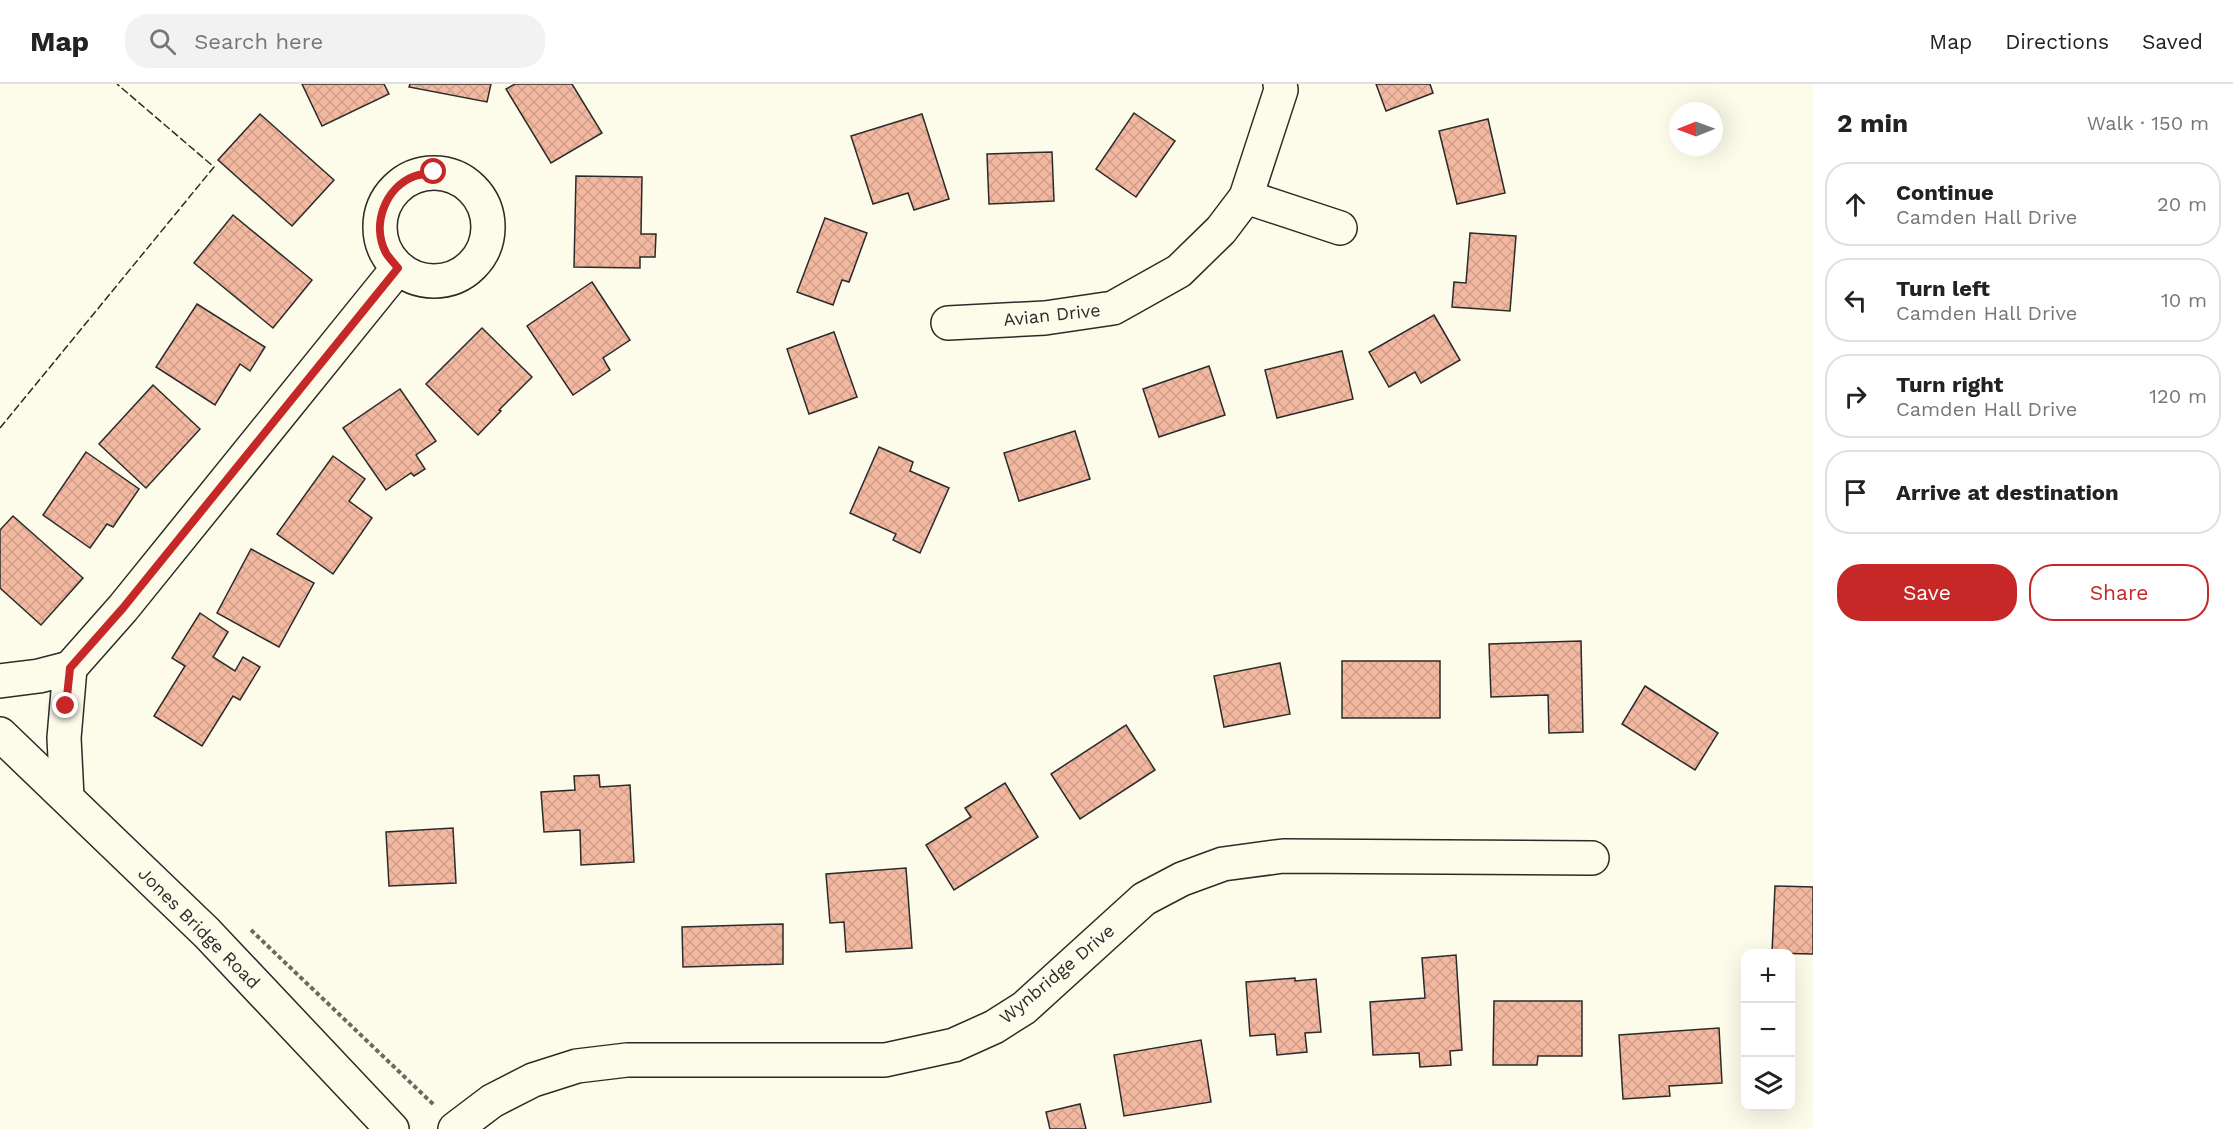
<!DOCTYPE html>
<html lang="en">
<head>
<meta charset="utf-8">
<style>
	body { margin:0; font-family:"Work Sans",sans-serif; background:#f2f2f2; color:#222 }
	.controls { position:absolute; right:18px; bottom:18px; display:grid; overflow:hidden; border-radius:12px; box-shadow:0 6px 24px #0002 }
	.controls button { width:54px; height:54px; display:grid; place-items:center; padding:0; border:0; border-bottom:2px solid #e0e0e0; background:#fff; color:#222; font:30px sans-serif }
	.compass { position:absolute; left:1669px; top:18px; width:54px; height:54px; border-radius:50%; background:#fff; box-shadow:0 6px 24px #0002; rotate:269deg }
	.stop { position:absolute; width:18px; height:18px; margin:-14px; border:4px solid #c62828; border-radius:50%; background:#fff }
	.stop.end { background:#c62828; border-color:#fff; box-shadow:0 2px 6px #0008 }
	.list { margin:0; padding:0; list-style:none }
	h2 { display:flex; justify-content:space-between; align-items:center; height:78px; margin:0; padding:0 24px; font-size:26px }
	h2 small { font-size:20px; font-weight:400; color:#767676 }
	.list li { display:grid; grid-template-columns:39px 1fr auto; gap:18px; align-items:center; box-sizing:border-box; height:84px; margin:0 12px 12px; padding:0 12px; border:2px solid #e0e0e0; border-radius:24px }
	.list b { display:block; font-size:22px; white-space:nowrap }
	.list p { margin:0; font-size:20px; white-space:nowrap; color:#767676 }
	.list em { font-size:20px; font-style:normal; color:#767676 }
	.actions { display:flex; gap:12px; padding:18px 24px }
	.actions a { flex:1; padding:14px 0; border:2px solid #c62828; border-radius:24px; text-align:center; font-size:21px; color:#c62828 }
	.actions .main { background:#c62828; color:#fff }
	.icon { flex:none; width:33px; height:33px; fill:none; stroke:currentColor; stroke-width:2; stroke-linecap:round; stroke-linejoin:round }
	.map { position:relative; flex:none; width:1813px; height:1045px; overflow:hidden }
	header { display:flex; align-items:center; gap:36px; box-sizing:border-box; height:84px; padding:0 30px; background:#fff; border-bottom:2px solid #e0e0e0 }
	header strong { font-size:28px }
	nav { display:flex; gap:33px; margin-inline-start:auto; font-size:21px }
	.search { width:420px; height:54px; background:#f2f2f2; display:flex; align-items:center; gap:15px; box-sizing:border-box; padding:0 21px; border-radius:24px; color:#767676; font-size:22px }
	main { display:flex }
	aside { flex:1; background:#fff }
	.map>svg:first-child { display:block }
	.building { fill:url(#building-cross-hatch); stroke:#2b2b2b; stroke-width:1.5 }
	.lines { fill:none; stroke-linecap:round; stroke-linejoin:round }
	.minor-casing { stroke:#2b2b2b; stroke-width:36 }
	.major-casing { stroke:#2b2b2b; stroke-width:36 }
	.path { stroke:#6a6964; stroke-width:4; stroke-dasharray:4.5 3; stroke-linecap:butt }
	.minor { stroke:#fdfbea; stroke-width:33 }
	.major { stroke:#fdfbea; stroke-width:33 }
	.fence { stroke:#2b2b2b; stroke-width:1.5; stroke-dasharray:8 3; stroke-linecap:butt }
	.route { stroke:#c62828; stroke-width:8 }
	.labels { text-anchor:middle; stroke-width:4.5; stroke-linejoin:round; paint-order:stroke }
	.street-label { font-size:18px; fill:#2b2b2b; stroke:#fdfbea }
</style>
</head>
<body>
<header>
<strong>Map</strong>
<div class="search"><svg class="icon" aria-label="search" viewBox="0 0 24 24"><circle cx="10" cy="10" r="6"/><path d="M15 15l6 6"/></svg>Search here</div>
<nav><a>Map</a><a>Directions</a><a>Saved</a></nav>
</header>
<main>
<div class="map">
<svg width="1813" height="1045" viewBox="0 0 1813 1045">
	<defs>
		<pattern id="building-cross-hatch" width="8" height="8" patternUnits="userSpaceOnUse" patternTransform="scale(1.5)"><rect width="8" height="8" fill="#f2b8a0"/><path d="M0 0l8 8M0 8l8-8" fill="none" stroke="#d09e8a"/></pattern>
	</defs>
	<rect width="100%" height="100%" fill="#fdfbea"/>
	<g class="building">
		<path d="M302,0H384L389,10L322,42Z"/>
		<path d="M410,0H491L487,18L409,3Z"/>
		<path d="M515,0H572L602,49L551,79L506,5Z"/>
		<path d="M1376,0H1430L1433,9L1386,27Z"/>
		<path d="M1134,29L1175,57L1136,113L1096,85Z"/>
		<path d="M260,30L334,96L292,142L218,76Z"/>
		<path d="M922,30L949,115L914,126L908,109L873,120L851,52Z"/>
		<path d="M1488,35L1505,109L1457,120L1439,47Z"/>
		<path d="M1052,68L1054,117L989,120L987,70Z"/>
		<path d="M576,92L642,93L641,150H656L655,173H640V184L574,183Z"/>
		<path d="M233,131L312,196L273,244L194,179Z"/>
		<path d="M825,134L867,149L849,198L842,196L833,221L797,208Z"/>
		<path d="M1470,149L1516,152L1510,227L1452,223L1454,198L1466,199Z"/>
		<path d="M592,198L630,256L603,274L610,286L573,311L527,242Z"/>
		<path d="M197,220L265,263L250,287L240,280L215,321L156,283Z"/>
		<path d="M1434,231L1460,276L1421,299L1415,288L1389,303L1369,268Z"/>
		<path d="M482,244L532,293L499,326L501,327L478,351L426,300Z"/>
		<path d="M834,248L857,313L809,330L787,265Z"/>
		<path d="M1342,267L1353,315L1277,334L1265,286Z"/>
		<path d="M1209,282L1225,331L1159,353L1143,305Z"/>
		<path d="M153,301L200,345L146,404L99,360Z"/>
		<path d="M400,305L436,357L416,371L425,385L414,392L411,389L386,406L343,344Z"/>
		<path d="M1075,347L1090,395L1019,417L1004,369Z"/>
		<path d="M879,363L913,378L910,387L949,404L920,469L893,456L896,450L850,429Z"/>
		<path d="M86,368L139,405L113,443L107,440L90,464L43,431Z"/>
		<path d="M333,372L365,395L349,417L372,434L333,490L277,450Z"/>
		<path d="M13,432L83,494L41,541L0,504V446Z"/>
		<path d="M251,465L314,499L279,563L217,529Z"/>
		<path d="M200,529L228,548L213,573L235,587L243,573L260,583L240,616L233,612L202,662L154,632L185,582L172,574Z"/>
		<path d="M1581,557L1583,648L1549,649L1548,611L1491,613L1489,560Z"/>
		<rect x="1342" y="577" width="98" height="57"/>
		<path d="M1280,579L1290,630L1224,643L1214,592Z"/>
		<path d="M1645,602L1718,649L1695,686L1622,640Z"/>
		<path d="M1126,641L1155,686L1080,735L1051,690Z"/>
		<path d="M599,691L600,703L630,701L634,778L581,781L580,746L544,748L541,708L575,706L574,692Z"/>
		<path d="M1005,699L1038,753L954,806L926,761L971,733L965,724Z"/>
		<path d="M453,744L456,799L389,802L386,748Z"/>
		<path d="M906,784L912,864L846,868L844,838L830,839L826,790Z"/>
		<path d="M1775,802L1813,803V870L1772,869Z"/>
		<path d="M783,840V880L683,883L682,843Z"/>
		<path d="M1456,871L1462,966L1450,967L1451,981L1420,983L1419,969L1373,971L1370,918L1425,914L1422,874Z"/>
		<path d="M1295,894V897L1316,895L1321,948L1305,949L1307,968L1277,971L1275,950L1250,952L1246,898Z"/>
		<path d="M1494,917H1582V972H1538L1537,981H1493Z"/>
		<path d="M1719,944L1722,999L1669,1002L1670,1012L1623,1015L1619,951Z"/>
		<path d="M1201,956L1211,1018L1124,1032L1114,971Z"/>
		<path d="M1080,1020L1086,1045H1050L1046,1028Z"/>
	</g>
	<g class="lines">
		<g class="minor-casing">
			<g id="minor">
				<circle cx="434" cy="143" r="54"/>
				<path d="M1246,113L1340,144"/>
				<path d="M948,239L1045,234L1113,224L1179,187L1221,146L1246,113L1281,6L1280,0"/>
				<path d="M70,584L123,524L398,184"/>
				<path d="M0,597L39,592L70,584L64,654L67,713"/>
				<path d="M455,1045L492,1017L533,996L577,982L627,976H885L954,961L994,943L1024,924L1144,815L1182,795L1223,780L1283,772L1592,774"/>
			</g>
		</g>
		<g class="major-casing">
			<path id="major" d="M0,650L207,849L392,1045"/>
		</g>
		<path class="path" d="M251,846L434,1021"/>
		<use href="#minor" class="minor"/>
		<use href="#major" class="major"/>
		<path class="fence" d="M0,344L214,83L117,0"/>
	</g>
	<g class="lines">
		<path class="route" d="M66,622L70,584L123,524L398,184C394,179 389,174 386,169C371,141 385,103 415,92C421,90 428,90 434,88"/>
	</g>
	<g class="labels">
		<g class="street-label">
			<text transform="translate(1052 231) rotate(-6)" y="6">Avian Drive</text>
			<text transform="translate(199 844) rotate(45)" y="6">Jones Bridge Road</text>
			<text transform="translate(1057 890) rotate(-40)" y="6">Wynbridge Drive</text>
		</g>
	</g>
</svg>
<div class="controls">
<button>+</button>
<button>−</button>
<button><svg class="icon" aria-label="layers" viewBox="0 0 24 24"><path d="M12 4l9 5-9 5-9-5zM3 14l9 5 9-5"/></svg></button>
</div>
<svg class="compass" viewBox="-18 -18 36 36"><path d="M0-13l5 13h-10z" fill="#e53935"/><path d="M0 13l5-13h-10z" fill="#767676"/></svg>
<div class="stop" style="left:434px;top:88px"></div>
<div class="stop end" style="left:66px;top:622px"></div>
</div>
<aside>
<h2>2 min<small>Walk · 150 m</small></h2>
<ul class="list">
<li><svg class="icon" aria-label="ahead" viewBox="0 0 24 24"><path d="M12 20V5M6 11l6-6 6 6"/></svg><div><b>Continue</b><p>Camden Hall Drive</p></div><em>20 m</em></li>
<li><svg class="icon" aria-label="left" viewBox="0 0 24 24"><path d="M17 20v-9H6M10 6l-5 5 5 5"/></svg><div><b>Turn left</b><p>Camden Hall Drive</p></div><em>10 m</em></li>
<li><svg class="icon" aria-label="right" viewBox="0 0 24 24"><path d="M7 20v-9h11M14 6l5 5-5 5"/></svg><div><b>Turn right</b><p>Camden Hall Drive</p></div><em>120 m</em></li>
<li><svg class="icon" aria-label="arrive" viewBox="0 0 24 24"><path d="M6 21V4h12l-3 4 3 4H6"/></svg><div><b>Arrive at destination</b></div></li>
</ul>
<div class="actions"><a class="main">Save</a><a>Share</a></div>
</aside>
</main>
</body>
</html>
